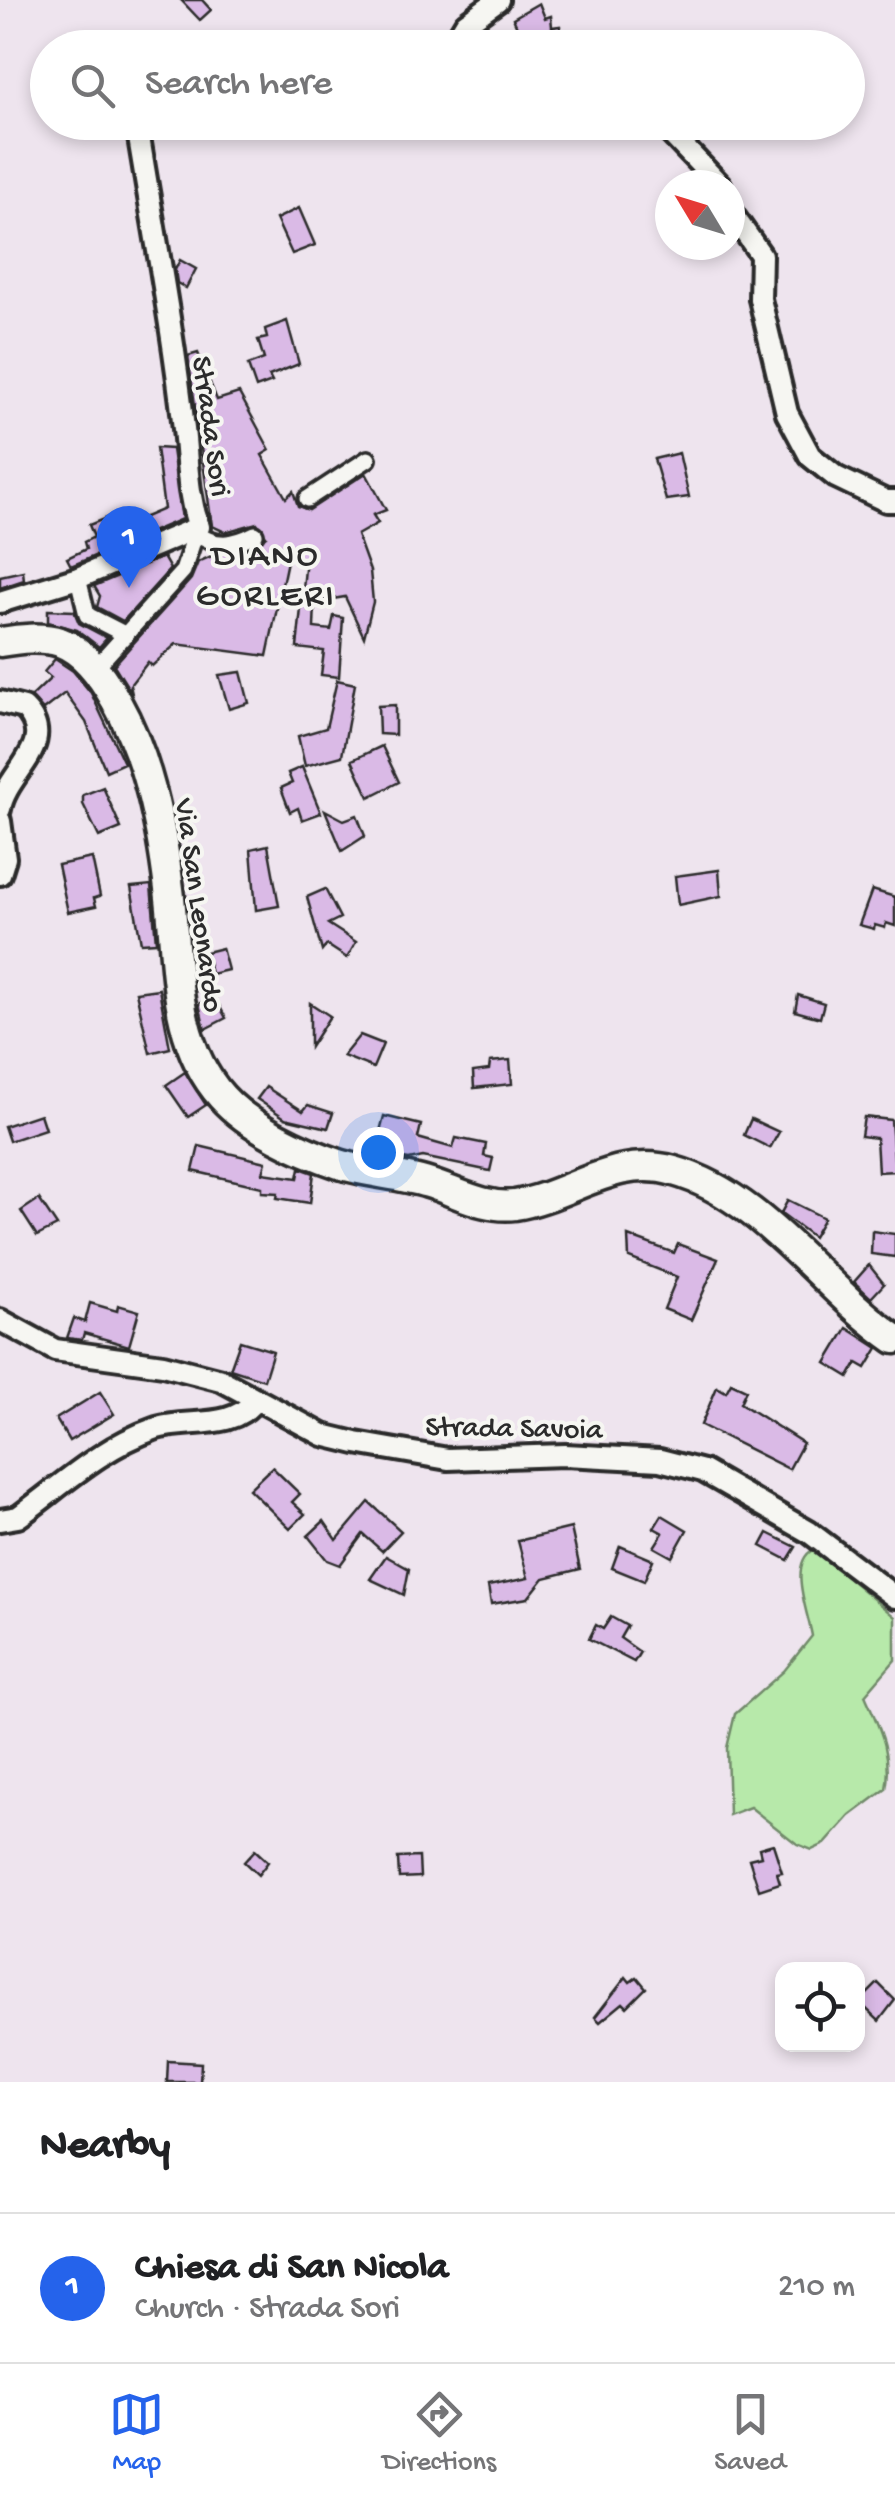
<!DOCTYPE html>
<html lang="en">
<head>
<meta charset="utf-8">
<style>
	body { margin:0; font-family:"Gochi Hand",sans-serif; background:#f6f6f6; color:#202124 }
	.controls { position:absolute; right:30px; bottom:30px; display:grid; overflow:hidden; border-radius:20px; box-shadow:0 5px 15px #0003 }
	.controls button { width:90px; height:90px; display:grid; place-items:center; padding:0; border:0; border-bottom:2px solid #e0e0e0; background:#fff; color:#202124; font:50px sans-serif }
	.compass { position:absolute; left:655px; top:170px; width:90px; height:90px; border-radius:50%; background:#fff; box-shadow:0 5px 15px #0003; rotate:308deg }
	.you { position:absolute; left:378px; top:1152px; width:35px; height:35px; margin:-25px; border:8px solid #fff; border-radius:50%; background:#1a73e8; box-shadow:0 0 0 15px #1a73e833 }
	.badge { display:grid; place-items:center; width:65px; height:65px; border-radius:50%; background:#2563eb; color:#fff; font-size:32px; font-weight:700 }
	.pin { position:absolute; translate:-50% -82px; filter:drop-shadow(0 2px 5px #0008) }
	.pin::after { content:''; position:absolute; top:52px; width:35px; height:30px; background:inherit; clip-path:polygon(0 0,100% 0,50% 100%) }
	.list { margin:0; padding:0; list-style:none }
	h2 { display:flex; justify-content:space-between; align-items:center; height:130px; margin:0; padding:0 40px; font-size:42px }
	h2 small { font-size:32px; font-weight:400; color:#757577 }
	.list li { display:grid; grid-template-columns:65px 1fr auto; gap:30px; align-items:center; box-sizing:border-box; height:150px; padding:0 40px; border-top:2px solid #e0e0e0 }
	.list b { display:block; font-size:38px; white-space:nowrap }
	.list p { margin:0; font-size:32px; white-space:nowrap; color:#757577 }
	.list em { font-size:32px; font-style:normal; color:#757577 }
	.icon { flex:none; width:55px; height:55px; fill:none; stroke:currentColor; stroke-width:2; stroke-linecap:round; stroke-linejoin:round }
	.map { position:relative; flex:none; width:895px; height:2082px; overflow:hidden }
	.search { position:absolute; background:#fff; box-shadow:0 5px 15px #0003; left:30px; right:30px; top:30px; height:110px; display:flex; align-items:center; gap:25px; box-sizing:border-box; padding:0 35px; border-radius:55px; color:#757577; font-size:38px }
	.sheet { height:280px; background:#fff }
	nav { display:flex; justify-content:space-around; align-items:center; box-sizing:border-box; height:140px; border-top:2px solid #e0e0e0; background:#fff; font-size:28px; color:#757577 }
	nav a { display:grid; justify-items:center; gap:5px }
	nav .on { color:#2563eb }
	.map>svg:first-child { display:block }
	.green { fill:#b7e9aa; stroke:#718a6a; stroke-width:2.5 }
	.building { fill:#dabae6; stroke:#2b2b2b; stroke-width:2.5 }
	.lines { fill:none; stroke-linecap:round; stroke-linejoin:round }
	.pedestrian-casing { stroke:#2b2b2b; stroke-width:22 }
	.minor-casing { stroke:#2b2b2b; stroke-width:28 }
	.secondary-casing { stroke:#2b2b2b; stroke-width:35 }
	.pedestrian { stroke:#f6f6f2; stroke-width:15 }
	.minor { stroke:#f6f6f2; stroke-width:20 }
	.secondary { stroke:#f6f6f2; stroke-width:28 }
	.labels { text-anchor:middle; stroke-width:8; stroke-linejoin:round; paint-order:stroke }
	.street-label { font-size:30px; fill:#2b2b2b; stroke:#f6f6f2 }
	.quarter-label { font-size:35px; letter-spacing:2.5px; fill:#2b2b2b; stroke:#f6f6f2 }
</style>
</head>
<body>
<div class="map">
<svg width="895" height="2082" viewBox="0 0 895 2082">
	<rect width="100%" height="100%" fill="#eee4ee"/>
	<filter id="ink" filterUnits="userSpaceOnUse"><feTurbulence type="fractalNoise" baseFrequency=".01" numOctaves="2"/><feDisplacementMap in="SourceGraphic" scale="20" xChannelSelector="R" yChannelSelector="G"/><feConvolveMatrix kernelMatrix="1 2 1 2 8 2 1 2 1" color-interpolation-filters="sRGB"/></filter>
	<g filter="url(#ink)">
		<path class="green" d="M814,1549L895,1617V1660L865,1695C879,1727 893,1753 886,1789L850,1816L825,1844L812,1850L797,1844L750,1807L729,1815L727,1748L735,1714L784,1671L812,1636C808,1612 787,1563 814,1549Z"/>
		<g class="building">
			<path d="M181,0H202L211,10L200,20Z"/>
			<path d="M539,3L545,18L551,16L552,27L560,26L562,48H536L534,41L525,45L513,18Z"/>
			<path d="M299,208L315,245L292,254L276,219Z"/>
			<path d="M180,260L196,269L186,288L177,283L175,270Z"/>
			<path d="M287,321L299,364L269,376L272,382L256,388L248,365L264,359L258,340L267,338L265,329Z"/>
			<path d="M198,353L217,400L239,393L270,450L262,455L286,498L293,491L298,506L309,510L366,473L386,510L373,515L378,523L357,535L370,571L373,602L364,637L345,597L315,602L314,628L331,630L334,616L343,618L339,677L321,675L324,651L297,648L306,559L288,556L267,656L176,644L152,666L148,662L130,685L132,694L114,665L191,579L198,562L216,554L251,548L266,536L257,523L225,532L212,526L188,356Z"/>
			<path d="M156,448L172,449L182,519L71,566L67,558L86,549L84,542L94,537L89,525L121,512L126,525L164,509Z"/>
			<path d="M679,453L689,497L666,500L654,459Z"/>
			<path d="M163,557L170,569L123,621L97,607L100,596L94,586Z"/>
			<path d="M23,571L24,580L0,588V576Z"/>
			<path d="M48,610L74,611L79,623L107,638L99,647L77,630L48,622Z"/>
			<path d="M55,659L73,671L91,693L124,763L106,771L86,722L65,693L43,710L31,697L51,678L44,672Z"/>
			<path d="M241,672L249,703L229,709L219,675Z"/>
			<path d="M337,680L355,684L342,756L305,766L298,736L326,728Z"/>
			<path d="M395,705V735L379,734L378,706Z"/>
			<path d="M382,746L399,782L369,797L352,760Z"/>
			<path d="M302,767L321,813L302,820L298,808L290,812L281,788L292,783L288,773Z"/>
			<path d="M103,787L121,828L99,837L83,804V795Z"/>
			<path d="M325,810L344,820L357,815L365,836L342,851Z"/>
			<path d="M268,845L279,906L256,910L251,849Z"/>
			<path d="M92,858L100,896L94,898L96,906L68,912L58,865Z"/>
			<path d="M719,870L721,896L678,905L675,876Z"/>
			<path d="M151,885L156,942L141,943L131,887Z"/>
			<path d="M325,889L340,918L328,924L356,942L347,958L327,945L322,951L307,897Z"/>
			<path d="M872,890L895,897V926L886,923L885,928L875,925L874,929L859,925Z"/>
			<path d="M222,948L228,970L211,974L206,952Z"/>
			<path d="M159,989L170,1048L150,1053L136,992Z"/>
			<path d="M213,994L226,1018L205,1029L199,1004Z"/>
			<path d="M798,995L824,1003L820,1018L795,1011Z"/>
			<path d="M310,1003L330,1016L310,1047Z"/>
			<path d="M360,1035L383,1044L373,1068L343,1056Z"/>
			<path d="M510,1060L512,1084L474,1088L473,1072L489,1070L490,1062Z"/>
			<path d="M185,1072L206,1105L188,1117L166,1085Z"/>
			<path d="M266,1087L303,1111L308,1105L333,1113L328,1128L285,1118L257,1099Z"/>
			<path d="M40,1114L45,1129L9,1141L4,1126Z"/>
			<path d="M384,1116L421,1125L418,1138L453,1148L456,1138L486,1144L484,1156L493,1158L490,1171L423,1157L409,1160L374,1154Z"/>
			<path d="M864,1117L891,1120L895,1171L878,1172L876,1138L861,1136Z"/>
			<path d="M751,1119L779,1132L770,1148L744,1135Z"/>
			<path d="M199,1146L266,1162L263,1173L298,1178L300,1168L314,1173L310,1203L277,1198L278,1193L262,1192V1187L193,1171Z"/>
			<path d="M39,1199L57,1226L37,1236L21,1211Z"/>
			<path d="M788,1200L824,1218L813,1237L781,1213Z"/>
			<path d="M872,1231L895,1234V1257L871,1254Z"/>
			<path d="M628,1236L674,1253L678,1244L718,1259L691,1320L664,1309L677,1277L629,1258Z"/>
			<path d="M869,1265L884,1284L871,1298L854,1282Z"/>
			<path d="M90,1303L117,1311L118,1305L139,1311L129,1346L84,1333L82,1340L67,1338L74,1318L85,1322Z"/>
			<path d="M847,1328L878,1348L866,1368L857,1363L849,1377L826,1363Z"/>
			<path d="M240,1341L273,1351L264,1380L230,1369Z"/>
			<path d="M731,1383L746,1390L740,1403L803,1443L789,1469L701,1425L717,1387L726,1392Z"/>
			<path d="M100,1392L114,1414L69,1441L56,1419Z"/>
			<path d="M272,1467L300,1494L292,1502L305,1514L290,1529L249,1489Z"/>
			<path d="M369,1502L401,1531L382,1551L363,1534L340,1565L327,1560L308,1536L324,1521L337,1540Z"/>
			<path d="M662,1515L687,1530L672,1557L654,1547L663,1533L654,1528Z"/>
			<path d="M571,1528L580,1569L544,1578L528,1598L491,1604L488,1586L528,1578L518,1541Z"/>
			<path d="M768,1533L796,1547L788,1560L761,1546Z"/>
			<path d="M620,1546L653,1560L644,1581L612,1568Z"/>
			<path d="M386,1556L409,1569L404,1595L370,1579Z"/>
			<path d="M611,1617L627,1626L620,1638L640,1652L634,1662L589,1639L596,1625L603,1629Z"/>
			<path d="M773,1844L782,1872L777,1873L780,1883L759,1890L749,1859L761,1856L759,1848Z"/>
			<path d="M255,1850L268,1862L258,1875L244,1862Z"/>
			<path d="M419,1857L420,1877L399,1878L398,1858Z"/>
			<path d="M626,1977L630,1982L637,1977L646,1988L627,2007L623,2003L600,2022L595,2017Z"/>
			<path d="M878,1983L895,2000L879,2021L859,2002Z"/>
			<path d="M168,2061L201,2063L200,2082H167Z"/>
		</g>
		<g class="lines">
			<g class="pedestrian-casing">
				<g id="pedestrian">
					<path d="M307,499L368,459"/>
					<path d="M78,578L87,615L126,635"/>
					<path d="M86,660L99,664L183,571L196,532C214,548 234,545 255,534"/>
				</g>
			</g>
			<g class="minor-casing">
				<g id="minor">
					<path d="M451,48L466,23L498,0"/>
					<path d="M660,122L720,185"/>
					<path d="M730,211L761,255L760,299L787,413L810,456L836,477L886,501H895"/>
					<path d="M0,602L78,578L199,527C187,494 188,464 184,429C173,329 154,231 138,131L141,122"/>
					<path d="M0,702L24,708C60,744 6,772 0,809"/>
					<path d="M0,821L5,858L0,874"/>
					<path d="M0,1320L55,1350L163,1365L221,1380L323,1435L356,1443L448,1459L565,1455L660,1460L703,1471L809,1532L895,1597"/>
					<path d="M0,1520L18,1517C62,1485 102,1447 154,1429C186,1418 232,1431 254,1401"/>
				</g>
			</g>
			<g class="secondary-casing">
				<path id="secondary" d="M0,642C19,639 41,636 60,642C85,651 104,679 116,701C148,758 161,824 169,889C178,960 171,1040 222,1097C250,1128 301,1151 339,1164C367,1173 399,1174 428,1183C455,1191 485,1209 515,1205C571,1196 615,1154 674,1171C764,1196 821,1288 895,1339"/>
			</g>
			<use href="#pedestrian" class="pedestrian"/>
			<use href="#minor" class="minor"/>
			<use href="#secondary" class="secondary"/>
		</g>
	</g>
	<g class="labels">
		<g class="street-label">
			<text transform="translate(213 426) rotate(82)" y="10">Strada Sori</text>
			<text transform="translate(201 905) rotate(82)" y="10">Via San Leonardo</text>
			<text transform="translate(514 1426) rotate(1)" y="10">Strada Savoia</text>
		</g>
		<g class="quarter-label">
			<text x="266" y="564">DIANO<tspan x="266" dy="40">GORLERI</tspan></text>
		</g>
	</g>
</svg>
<div class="controls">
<button><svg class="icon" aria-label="locate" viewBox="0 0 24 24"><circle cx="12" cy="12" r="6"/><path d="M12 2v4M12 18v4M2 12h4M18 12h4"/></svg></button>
</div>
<svg class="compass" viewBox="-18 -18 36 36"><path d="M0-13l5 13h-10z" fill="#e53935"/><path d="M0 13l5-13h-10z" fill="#757577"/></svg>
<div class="you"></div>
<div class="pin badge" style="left:129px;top:588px">1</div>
<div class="search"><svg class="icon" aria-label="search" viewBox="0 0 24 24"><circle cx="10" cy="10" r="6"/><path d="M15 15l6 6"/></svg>Search here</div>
</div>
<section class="sheet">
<h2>Nearby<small></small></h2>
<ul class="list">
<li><span class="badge">1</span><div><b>Chiesa di San Nicola</b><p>Church · Strada Sori</p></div><em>210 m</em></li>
</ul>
</section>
<nav>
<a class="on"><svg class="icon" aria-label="map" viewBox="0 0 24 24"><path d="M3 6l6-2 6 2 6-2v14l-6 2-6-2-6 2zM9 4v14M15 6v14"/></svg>Map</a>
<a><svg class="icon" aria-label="directions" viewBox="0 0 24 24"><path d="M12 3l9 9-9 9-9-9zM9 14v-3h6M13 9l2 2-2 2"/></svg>Directions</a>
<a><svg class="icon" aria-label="saved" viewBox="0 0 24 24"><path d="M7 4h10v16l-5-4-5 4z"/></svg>Saved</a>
</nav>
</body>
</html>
